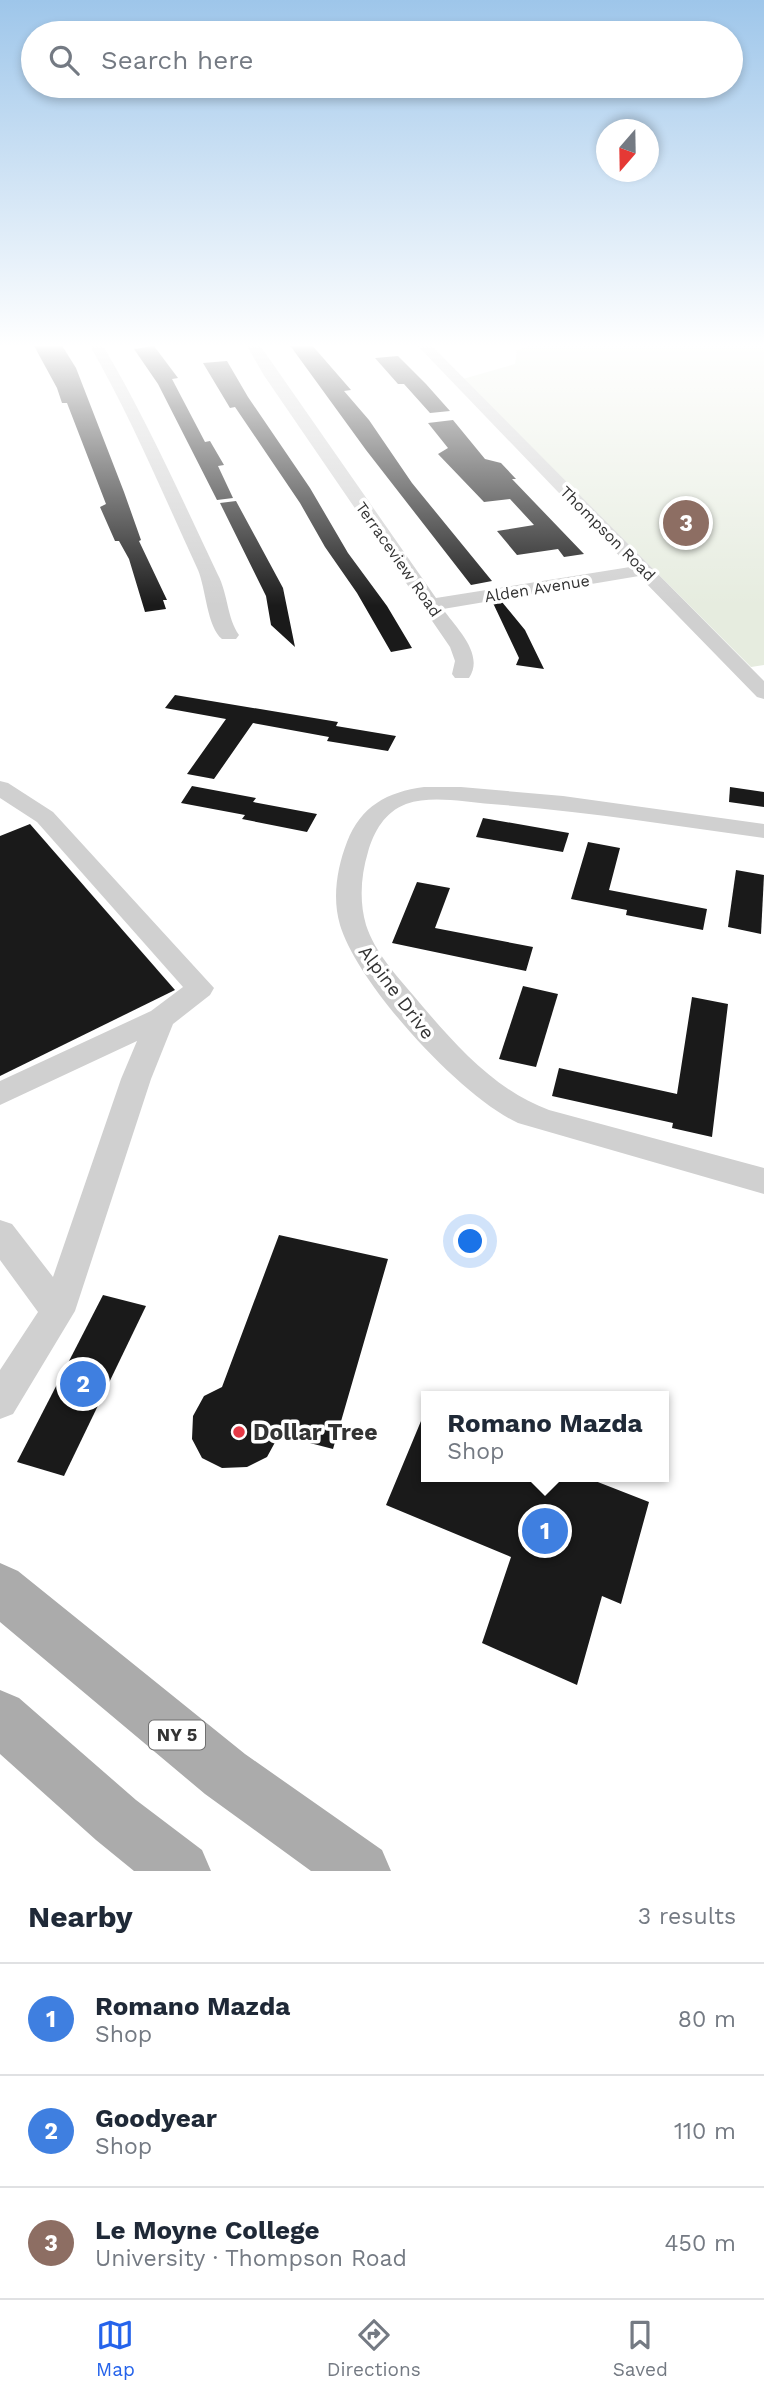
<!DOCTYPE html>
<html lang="en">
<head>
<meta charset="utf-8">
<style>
	body { margin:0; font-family:"Work Sans",sans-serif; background:#f2f2f3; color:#1f2937 }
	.compass { position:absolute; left:596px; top:119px; width:63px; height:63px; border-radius:50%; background:#fff; box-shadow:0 4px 10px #0003; rotate:200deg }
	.you { position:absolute; left:471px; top:1242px; width:24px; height:24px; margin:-18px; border:5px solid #fff; border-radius:50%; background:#1a73e8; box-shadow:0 0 0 10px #1a73e833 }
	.badge { display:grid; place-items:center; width:46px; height:46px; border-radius:50%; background:#2563eb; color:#fff; font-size:23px; font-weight:700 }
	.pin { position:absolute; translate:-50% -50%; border:4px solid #fff; box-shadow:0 2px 7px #0006 }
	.popup { position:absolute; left:421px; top:1391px; width:248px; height:91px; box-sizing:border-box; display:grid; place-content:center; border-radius:0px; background:#fff; filter:drop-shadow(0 2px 5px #0005); font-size:23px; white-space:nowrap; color:#747a83 }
	.popup b { font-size:26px; color:#1f2937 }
	.popup::after { content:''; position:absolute; left:50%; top:100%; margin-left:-14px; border:14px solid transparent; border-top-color:#fff }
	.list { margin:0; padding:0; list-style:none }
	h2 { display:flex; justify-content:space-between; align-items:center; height:91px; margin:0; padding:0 28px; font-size:30px }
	h2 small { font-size:23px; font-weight:400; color:#747a83 }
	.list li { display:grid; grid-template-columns:46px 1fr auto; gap:21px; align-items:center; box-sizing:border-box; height:112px; padding:0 28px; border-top:2px solid #e0e1e3 }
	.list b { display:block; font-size:26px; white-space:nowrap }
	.list p { margin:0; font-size:23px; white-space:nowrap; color:#747a83 }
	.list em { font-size:23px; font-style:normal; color:#747a83 }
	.icon { flex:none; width:38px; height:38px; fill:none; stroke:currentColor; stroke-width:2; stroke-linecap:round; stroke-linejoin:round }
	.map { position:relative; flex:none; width:764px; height:1871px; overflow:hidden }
	.search { position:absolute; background:#fff; box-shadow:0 4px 10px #0003; left:21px; right:21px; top:21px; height:77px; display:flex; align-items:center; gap:18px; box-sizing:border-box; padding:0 24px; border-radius:38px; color:#747a83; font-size:26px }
	.sheet { height:427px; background:#fff }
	nav { display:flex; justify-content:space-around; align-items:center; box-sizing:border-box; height:98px; border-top:2px solid #e0e1e3; background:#fff; font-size:19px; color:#747a83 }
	nav a { display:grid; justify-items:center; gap:4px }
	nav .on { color:#2563eb }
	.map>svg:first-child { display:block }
	.green { fill:#e6ecdf }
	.building { fill:#1a1a1a }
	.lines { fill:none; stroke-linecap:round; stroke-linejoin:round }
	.minor { fill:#d0d0d0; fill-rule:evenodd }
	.major { fill:#ababab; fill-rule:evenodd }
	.poi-dot { fill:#e63946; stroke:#fff; stroke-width:2.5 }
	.labels { text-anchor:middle; stroke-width:7; stroke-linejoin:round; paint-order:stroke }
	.far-street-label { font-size:16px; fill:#333; stroke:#fff }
	.shield { fill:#fff; stroke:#707070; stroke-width:2 }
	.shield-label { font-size:18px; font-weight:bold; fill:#333 }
	.street-label { font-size:19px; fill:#333; stroke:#fff }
	.near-poi-label { font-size:23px; font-weight:bold; fill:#333; stroke:#fff; text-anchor:start }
</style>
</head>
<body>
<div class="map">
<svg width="764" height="1871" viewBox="0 0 764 1871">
	<rect width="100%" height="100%" fill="#fff"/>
	<path class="green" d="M764,344V665L751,667L463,379L515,364L517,350L533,345Z"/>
	<g class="building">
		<path d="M33,344H61L76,368L124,492L141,540L139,541L167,600H163L166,609L145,612L129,559L119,541H115L100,507L106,504L67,403H62L57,388Z"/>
		<path d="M289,344H311L351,390L344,391L369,420L412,483L492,581L471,585L366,450Z"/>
		<path d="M154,346L178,378L172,379L205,442L210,441L224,465L218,466L233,498L217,500L158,384L134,349Z"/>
		<path d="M398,356L426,384L450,411L430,413L404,384H398L375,358Z"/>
		<path d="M227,361L248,397L310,488L348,553L387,606L412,648L391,652L357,593L325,547L300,503L235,407L230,408L203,363Z"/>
		<path d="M453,420L485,459L501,463L516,479H512L584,554L564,557L558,549L517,555L497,531L534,525L510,499L484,502L438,454L448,448L428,423Z"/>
		<path d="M236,501L283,588L295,647L271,625L266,596L220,503Z"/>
		<path d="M502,602L525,630L544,669L516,665L519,658L493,603Z"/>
		<path d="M175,695L338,722L336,726L396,736L388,751L327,741L329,737L253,723L214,779L187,774L226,719L165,708Z"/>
		<path d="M192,786L256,798L253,802L317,814L307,832L242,819L245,815L181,803Z"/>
		<path d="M730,787L764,792V807L729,802Z"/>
		<path d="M483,818L569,833L563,852L476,837Z"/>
		<path d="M30,824L175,990L0,1076V836Z"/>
		<path d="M588,842L620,848L609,890L707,909L703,930L626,915L627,910L571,899Z"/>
		<path d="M736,870L764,875L761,934L728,927Z"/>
		<path d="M417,882L450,888L435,928L533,947L526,971L392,943Z"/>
		<path d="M523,986L558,994L536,1067L499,1059Z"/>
		<path d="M692,997L728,1004L712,1137L672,1128L673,1123L552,1096L559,1068L677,1094Z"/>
		<path d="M279,1235L388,1259L333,1449L279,1435L267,1457L247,1467L222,1468L202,1458L192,1439L193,1416L204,1396L222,1387Z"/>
		<path d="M103,1295L146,1306L64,1476L17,1462Z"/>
		<path d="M426,1409V1477H585L649,1502L621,1604L602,1596L577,1685L482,1643L511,1557L386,1505Z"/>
	</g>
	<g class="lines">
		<g class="minor">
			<path d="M89,344H102C146,418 181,497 218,575C228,594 227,618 239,635L236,639H222C207,627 206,589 198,570C163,494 131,417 89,344Z"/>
			<path d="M246,344H259L436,598L630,567L416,344H430L764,681V699L757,697L639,576L443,609C456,628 485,654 469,678H455L452,674L455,661L450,647L263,374Z"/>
			<path d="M0,781L8,783L53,812L214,988L210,995L173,1024L151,1079L75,1311L13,1414L0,1419V1370L38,1312L0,1260V1220L12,1224L53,1277L121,1079L137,1041L0,1105V1081L151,1011L183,987L37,822L0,798Z"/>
			<path d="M424,787H461L563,796L764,824V838C673,825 582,811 491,804C464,802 432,795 406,804C385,812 374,831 368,852C361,875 359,901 366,925C375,952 395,974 413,995C451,1040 492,1089 549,1110L764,1168V1194L518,1123C461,1097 358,985 340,925C332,898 337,868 347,842C361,806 387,792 424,787Z"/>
		</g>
		<g class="major">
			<path d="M0,1563L18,1571L245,1754L382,1850L391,1871H311L205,1794L0,1622Z"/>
			<path d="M0,1690L19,1698L136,1800L202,1850L211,1871H134L96,1840L0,1754Z"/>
		</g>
	</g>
	<linearGradient id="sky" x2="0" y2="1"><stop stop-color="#9ec6ea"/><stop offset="0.57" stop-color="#fff"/><stop offset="1" stop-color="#fff" stop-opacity="0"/></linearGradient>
	<rect width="764" height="606" fill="url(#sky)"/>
	<circle class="poi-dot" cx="239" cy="1432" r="7"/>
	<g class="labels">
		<g class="far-street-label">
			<text transform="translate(608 533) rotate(45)" y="6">Thompson Road</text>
			<text transform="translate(399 559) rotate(55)" y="6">Terraceview Road</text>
			<text transform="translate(537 588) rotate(-9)" y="6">Alden Avenue</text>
		</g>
		<rect class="shield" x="149" y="1720.5" width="56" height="29" rx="5"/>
		<g class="shield-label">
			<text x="177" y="1741">NY 5</text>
		</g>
		<g class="street-label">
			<text transform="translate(397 992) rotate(53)" y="7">Alpine Drive</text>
		</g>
		<g class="near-poi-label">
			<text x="253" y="1440">Dollar Tree</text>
		</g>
	</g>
</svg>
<svg class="compass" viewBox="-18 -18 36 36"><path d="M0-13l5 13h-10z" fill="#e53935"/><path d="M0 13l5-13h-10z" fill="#747a83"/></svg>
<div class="you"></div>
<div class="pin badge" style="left:545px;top:1531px;background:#3f7fe0">1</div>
<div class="popup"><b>Romano Mazda</b>Shop</div>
<div class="pin badge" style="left:83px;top:1384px;background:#3f7fe0">2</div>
<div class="pin badge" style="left:686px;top:523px;background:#8d6e63">3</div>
<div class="search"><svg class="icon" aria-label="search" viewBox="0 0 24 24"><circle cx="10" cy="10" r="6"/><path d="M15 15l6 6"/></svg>Search here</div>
</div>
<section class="sheet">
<h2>Nearby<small>3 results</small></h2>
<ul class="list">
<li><span class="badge" style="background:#3f7fe0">1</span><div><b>Romano Mazda</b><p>Shop</p></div><em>80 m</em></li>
<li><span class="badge" style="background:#3f7fe0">2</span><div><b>Goodyear</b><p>Shop</p></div><em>110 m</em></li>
<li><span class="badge" style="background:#8d6e63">3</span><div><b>Le Moyne College</b><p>University · Thompson Road</p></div><em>450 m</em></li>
</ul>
</section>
<nav>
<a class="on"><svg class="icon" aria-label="map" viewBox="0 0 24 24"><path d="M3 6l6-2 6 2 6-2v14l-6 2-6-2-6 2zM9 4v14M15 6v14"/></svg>Map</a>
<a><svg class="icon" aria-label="directions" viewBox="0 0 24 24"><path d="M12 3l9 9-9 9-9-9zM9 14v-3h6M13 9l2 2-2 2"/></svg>Directions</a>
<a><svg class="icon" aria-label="saved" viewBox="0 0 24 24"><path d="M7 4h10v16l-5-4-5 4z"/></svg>Saved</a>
</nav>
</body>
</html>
